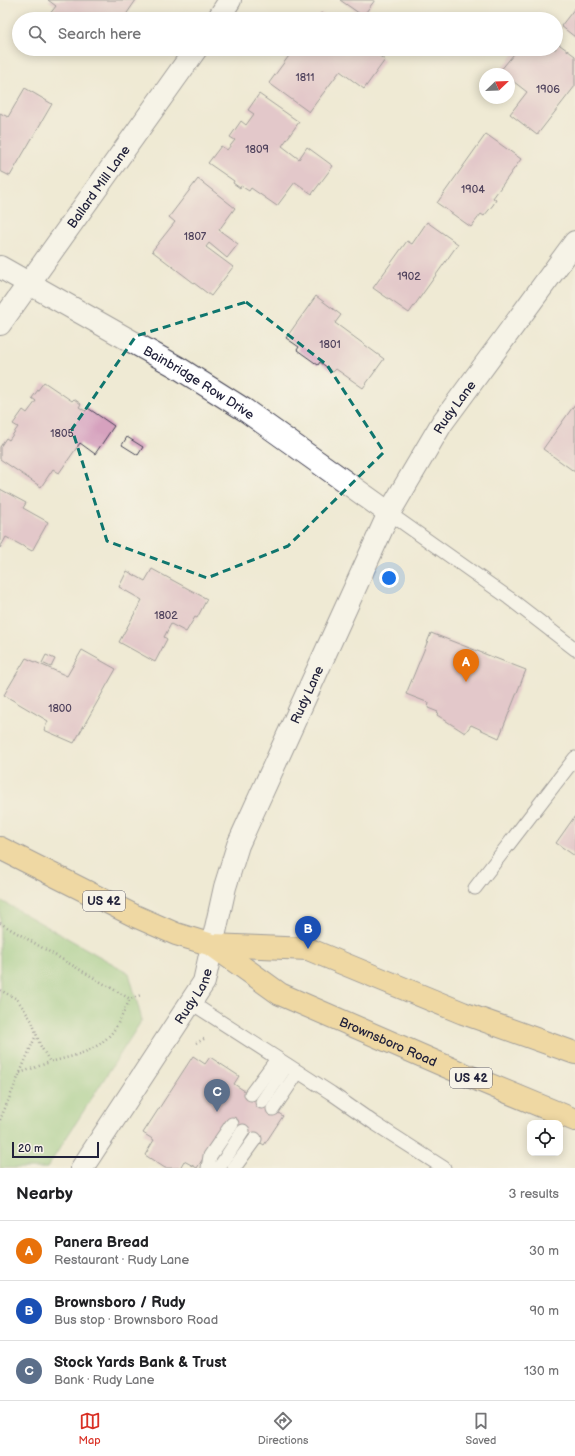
<!DOCTYPE html>
<html lang="en">
<head>
<meta charset="utf-8">
<style>
	body { margin:0; font-family:"Balsamiq Sans",sans-serif; background:#f2f2f2; color:#202124 }
	.controls { position:absolute; right:12px; bottom:12px; display:grid; overflow:hidden; border-radius:8px; box-shadow:0 2px 10px #0003 }
	.controls button { width:36px; height:36px; display:grid; place-items:center; padding:0; border:0; border-bottom:1px solid #e0e0e0; background:#fff; color:#202124; font:20px sans-serif }
	.compass { position:absolute; left:479px; top:68px; width:36px; height:36px; border-radius:50%; background:#fff; box-shadow:0 2px 10px #0003; rotate:67deg }
	.scale { position:absolute; left:12px; bottom:10px; width:87px; box-sizing:border-box; padding-left:4px; border:2px solid #22223b; border-top:0; font-size:11px; line-height:14px; white-space:nowrap; color:#22223b; -webkit-text-stroke:3px #f7f3e8; paint-order:stroke }
	.you { position:absolute; left:389px; top:578px; width:14px; height:14px; margin:-10px; border:3px solid #fff; border-radius:50%; background:#1a73e8; box-shadow:0 0 0 6px #1a73e833 }
	.badge { display:grid; place-items:center; width:26px; height:26px; border-radius:50%; background:#d93025; color:#fff; font-size:13px; font-weight:700 }
	.pin { position:absolute; translate:-50% -33px; filter:drop-shadow(0 1px 2px #0008) }
	.pin::after { content:''; position:absolute; top:21px; width:14px; height:12px; background:inherit; clip-path:polygon(0 0,100% 0,50% 100%) }
	.list { margin:0; padding:0; list-style:none }
	h2 { display:flex; justify-content:space-between; align-items:center; height:52px; margin:0; padding:0 16px; font-size:17px }
	h2 small { font-size:13px; font-weight:400; color:#757577 }
	.list li { display:grid; grid-template-columns:26px 1fr auto; gap:12px; align-items:center; box-sizing:border-box; height:60px; padding:0 16px; border-top:1px solid #e0e0e0 }
	.list b { display:block; font-size:15px; white-space:nowrap }
	.list p { margin:0; font-size:13px; white-space:nowrap; color:#757577 }
	.list em { font-size:13px; font-style:normal; color:#757577 }
	.icon { flex:none; width:22px; height:22px; fill:none; stroke:currentColor; stroke-width:2; stroke-linecap:round; stroke-linejoin:round }
	.map { position:relative; flex:none; width:575px; height:1168px; overflow:hidden }
	.search { position:absolute; background:#fff; box-shadow:0 2px 10px #0003; left:12px; right:12px; top:12px; height:44px; display:flex; align-items:center; gap:10px; box-sizing:border-box; padding:0 14px; border-radius:22px; color:#757577; font-size:15px }
	.sheet { height:232px; background:#fff }
	nav { display:flex; justify-content:space-around; align-items:center; box-sizing:border-box; height:56px; border-top:1px solid #e0e0e0; background:#fff; font-size:11px; color:#757577 }
	nav a { display:grid; justify-items:center; gap:2px }
	nav .on { color:#d93025 }
	.map>svg:first-child { display:block }
	.green { fill:#8fc679; stroke:#58745a }
	.building { fill:#d6a1be }
	.lines { fill:none; stroke-linecap:round; stroke-linejoin:round }
	.service-casing { stroke:#414052; stroke-width:15 }
	.minor-casing { stroke:#414052; stroke-width:24 }
	.primary-casing { stroke:#414052; stroke-width:24 }
	.path { stroke:#414052; stroke-width:2.5; stroke-dasharray:1 3; stroke-linecap:butt }
	.service { stroke:#fff; stroke-width:13 }
	.minor { stroke:#fff; stroke-width:22 }
	.primary { stroke:#f0c469; stroke-width:22 }
	.marked { fill:none; stroke:#0f766e; stroke-width:3; stroke-dasharray:8 5; stroke-linejoin:round }
	.labels { text-anchor:middle; stroke-width:3; stroke-linejoin:round; paint-order:stroke }
	.number-label { font-size:11px; fill:#4f425c }
	.shield { fill:#f7f3e8; stroke:#62616f; stroke-width:1 }
	.shield-label { font-size:12px; font-weight:bold; fill:#22223b }
	.street-label { font-size:13px; fill:#22223b; stroke:#f7f3e8 }
</style>
</head>
<body>
<div class="map">
<svg width="575" height="1168" viewBox="0 0 575 1168">
	<rect width="100%" height="100%" fill="#f7f3e8"/>
	<filter id="ink" filterUnits="userSpaceOnUse"><feTurbulence type="fractalNoise" baseFrequency=".025" numOctaves="2"/><feDisplacementMap in="SourceGraphic" scale="8" xChannelSelector="R" yChannelSelector="G"/><feConvolveMatrix kernelMatrix="1 2 1 2 8 2 1 2 1" color-interpolation-filters="sRGB"/></filter>
	<filter id="wash" filterUnits="userSpaceOnUse"><feTurbulence type="fractalNoise" baseFrequency=".012" numOctaves="4" result="noise"/><feDisplacementMap in="SourceGraphic" scale="16" xChannelSelector="R" yChannelSelector="G"/><feGaussianBlur stdDeviation="0.9" result="paint"/><feColorMatrix in="noise" values="0 0 0 0 0 0 0 0 0 0 0 0 0 0 0 0 0 1.4 0 .05"/><feComposite in="paint" operator="in"/></filter>
	<g filter="url(#wash)">
		<rect width="100%" height="100%" fill="#efead4"/>
		<path class="green" d="M0,900L129,973L142,1020L47,1168H0Z"/>
		<g id="blocks">
			<g class="building">
				<path d="M48,0H136L123,19H46L56,6Z"/>
				<path d="M340,0H375L363,16Z"/>
				<path d="M575,8V37L561,26Z"/>
				<path d="M321,13L329,19H317Z"/>
				<path d="M556,42L575,56V86L537,135L510,114L527,92L509,78V74H504L500,71L518,49H556Z"/>
				<path d="M294,49H370L385,60L364,89L340,71L309,112L269,83Z"/>
				<path d="M25,88L52,104L10,176L0,171V113L8,117Z"/>
				<path d="M259,94L299,122L282,146L299,159L307,147L333,166L312,194L295,182L277,206L251,188L249,191L241,186L240,188L233,183L234,181L208,163L221,146L227,150L235,140L230,137L241,121L246,125L254,114L248,110Z"/>
				<path d="M486,134L521,159L493,198L496,200L493,205L484,216L481,214L471,227L437,203Z"/>
				<path d="M198,179L235,208L219,230L238,244L227,258L209,243L206,247L233,267L211,296L152,251L175,222L169,217Z"/>
				<path d="M427,222L458,244L409,313L373,288L407,241L412,244Z"/>
				<path d="M316,296L341,315L335,323L384,359L363,388L336,369L333,372L320,362L318,365L297,350L299,347L286,338Z"/>
				<path d="M44,382L72,401L74,399L81,404L79,407L85,411L88,408L114,426L95,454L80,443L59,473L53,469L41,487L0,459V447L6,438L9,440L18,427L13,424L23,410L27,413L36,401L32,398Z"/>
				<path d="M575,404V472L543,449Z"/>
				<path d="M127,437L143,447L138,455L122,445Z"/>
				<path d="M0,489L26,503L23,508L48,522L32,551L6,537L0,548Z"/>
				<path d="M152,569L207,599L197,618L195,617L186,632L171,624L164,637L167,639L155,662L119,642L142,600L119,587L127,571L145,581Z"/>
				<path d="M431,633L526,670L499,738L471,725L465,733L437,715L438,712L428,708L429,703L406,694Z"/>
				<path d="M82,650L116,669L74,743L44,730L48,721L4,695L26,658L67,676Z"/>
				<path d="M46,655L55,659L51,667L42,663Z"/>
				<path d="M575,816V856L556,843Z"/>
				<path d="M193,1056L205,1064L210,1057L239,1076L234,1084L283,1116L264,1145L227,1121L197,1168L184,1161L180,1168H165L145,1155L154,1140L143,1133Z"/>
			</g>
		</g>
	</g>
	<g filter="url(#ink)">
		<use href="#blocks" fill-opacity="0" stroke="#414052" stroke-width="1"/>
		<g class="lines">
			<g class="service-casing">
				<g id="service">
					<path d="M389,513L509,598L575,649"/>
					<path d="M475,888L575,758"/>
					<path d="M190,1002L331,1093L374,1123L444,1168"/>
					<path d="M251,1094L277,1059"/>
					<path d="M262,1102L287,1065"/>
					<path d="M273,1109L298,1072"/>
					<path d="M208,1168L210,1156L232,1124"/>
					<path d="M219,1168L243,1131"/>
					<path d="M234,1168L255,1139"/>
				</g>
			</g>
			<g class="minor-casing">
				<g id="minor">
					<path d="M218,19L230,0"/>
					<path id="s1" d="M0,267L177,367L245,410L389,513"/>
					<path id="s2" d="M0,324L196,49"/>
					<path id="s3" d="M82,1168L204,982L225,887L238,845L389,513L442,423L575,242"/>
				</g>
			</g>
			<g class="primary-casing">
				<g id="primary">
					<path d="M0,848L135,916L176,934L212,945L308,949L463,1013L575,1053"/>
					<path id="s4" d="M212,945L280,994L459,1072L575,1120"/>
				</g>
			</g>
			<g class="path">
				<path d="M0,923L130,999L141,995"/>
				<path d="M0,990L17,999L32,1021L40,1045L50,1062C74,1056 99,1051 114,1030C120,1021 125,1009 130,999"/>
				<path d="M196,1043L206,1038"/>
				<path d="M20,1073L50,1062"/>
				<path d="M0,1120L36,1035"/>
			</g>
			<use href="#service" class="service"/>
			<use href="#minor" class="minor"/>
			<use href="#primary" class="primary"/>
		</g>
	</g>
	<path d="M0 0H575V1168H0ZM246,302L327,365L384,452L288,546L207,578L107,541L72,429L136,336Z" fill="#efead4" fill-opacity=".55" fill-rule="evenodd"/>
	<path class="marked" d="M246,302L327,365L384,452L288,546L207,578L107,541L72,429L136,336Z"/>
	<g class="labels">
		<g class="number-label">
			<text x="305" y="81">1811</text>
			<text x="548" y="93">1906</text>
			<text x="257" y="153">1809</text>
			<text x="473" y="193">1904</text>
			<text x="195" y="240">1807</text>
			<text x="409" y="280">1902</text>
			<text x="330" y="348">1801</text>
			<text x="62" y="437">1805</text>
			<text x="166" y="619">1802</text>
			<text x="60" y="712">1800</text>
		</g>
		<g class="shield">
			<rect x="83" y="891" width="42" height="20" rx="3"/>
			<rect x="450" y="1068" width="42" height="20" rx="3"/>
		</g>
		<g class="shield-label">
			<text x="104" y="905">US 42</text>
			<text x="471" y="1082">US 42</text>
		</g>
		<g class="street-label">
			<text dy="5" stroke="none"><textPath href="#s2" startOffset="169">Ballard Mill Lane</textPath></text>
			<text dy="5" stroke="none"><textPath href="#s1" startOffset="230">Bainbridge Row Drive</textPath></text>
			<text dy="5" stroke="none"><textPath href="#s3" startOffset="853">Rudy Lane</textPath></text>
			<text dy="5" stroke="none"><textPath href="#s3" startOffset="529">Rudy Lane</textPath></text>
			<text dy="5" stroke="none"><textPath href="#s3" startOffset="205">Rudy Lane</textPath></text>
			<text dy="5" stroke="none"><textPath href="#s4" startOffset="202">Brownsboro Road</textPath></text>
		</g>
	</g>
</svg>
<div class="controls">
<button><svg class="icon" aria-label="locate" viewBox="0 0 24 24"><circle cx="12" cy="12" r="6"/><path d="M12 2v4M12 18v4M2 12h4M18 12h4"/></svg></button>
</div>
<svg class="compass" viewBox="-18 -18 36 36"><path d="M0-13l5 13h-10z" fill="#e53935"/><path d="M0 13l5-13h-10z" fill="#757577"/></svg>
<div class="scale">20 m</div>
<div class="you"></div>
<div class="pin badge" style="left:466px;top:682px;background:#e8710a">A</div>
<div class="pin badge" style="left:308px;top:949px;background:#1a4fb4">B</div>
<div class="pin badge" style="left:217px;top:1112px;background:#5c6f8a">C</div>
<div class="search"><svg class="icon" aria-label="search" viewBox="0 0 24 24"><circle cx="10" cy="10" r="6"/><path d="M15 15l6 6"/></svg>Search here</div>
</div>
<section class="sheet">
<h2>Nearby<small>3 results</small></h2>
<ul class="list">
<li><span class="badge" style="background:#e8710a">A</span><div><b>Panera Bread</b><p>Restaurant · Rudy Lane</p></div><em>30 m</em></li>
<li><span class="badge" style="background:#1a4fb4">B</span><div><b>Brownsboro / Rudy</b><p>Bus stop · Brownsboro Road</p></div><em>90 m</em></li>
<li><span class="badge" style="background:#5c6f8a">C</span><div><b>Stock Yards Bank &amp; Trust</b><p>Bank · Rudy Lane</p></div><em>130 m</em></li>
</ul>
</section>
<nav>
<a class="on"><svg class="icon" aria-label="map" viewBox="0 0 24 24"><path d="M3 6l6-2 6 2 6-2v14l-6 2-6-2-6 2zM9 4v14M15 6v14"/></svg>Map</a>
<a><svg class="icon" aria-label="directions" viewBox="0 0 24 24"><path d="M12 3l9 9-9 9-9-9zM9 14v-3h6M13 9l2 2-2 2"/></svg>Directions</a>
<a><svg class="icon" aria-label="saved" viewBox="0 0 24 24"><path d="M7 4h10v16l-5-4-5 4z"/></svg>Saved</a>
</nav>
</body>
</html>
